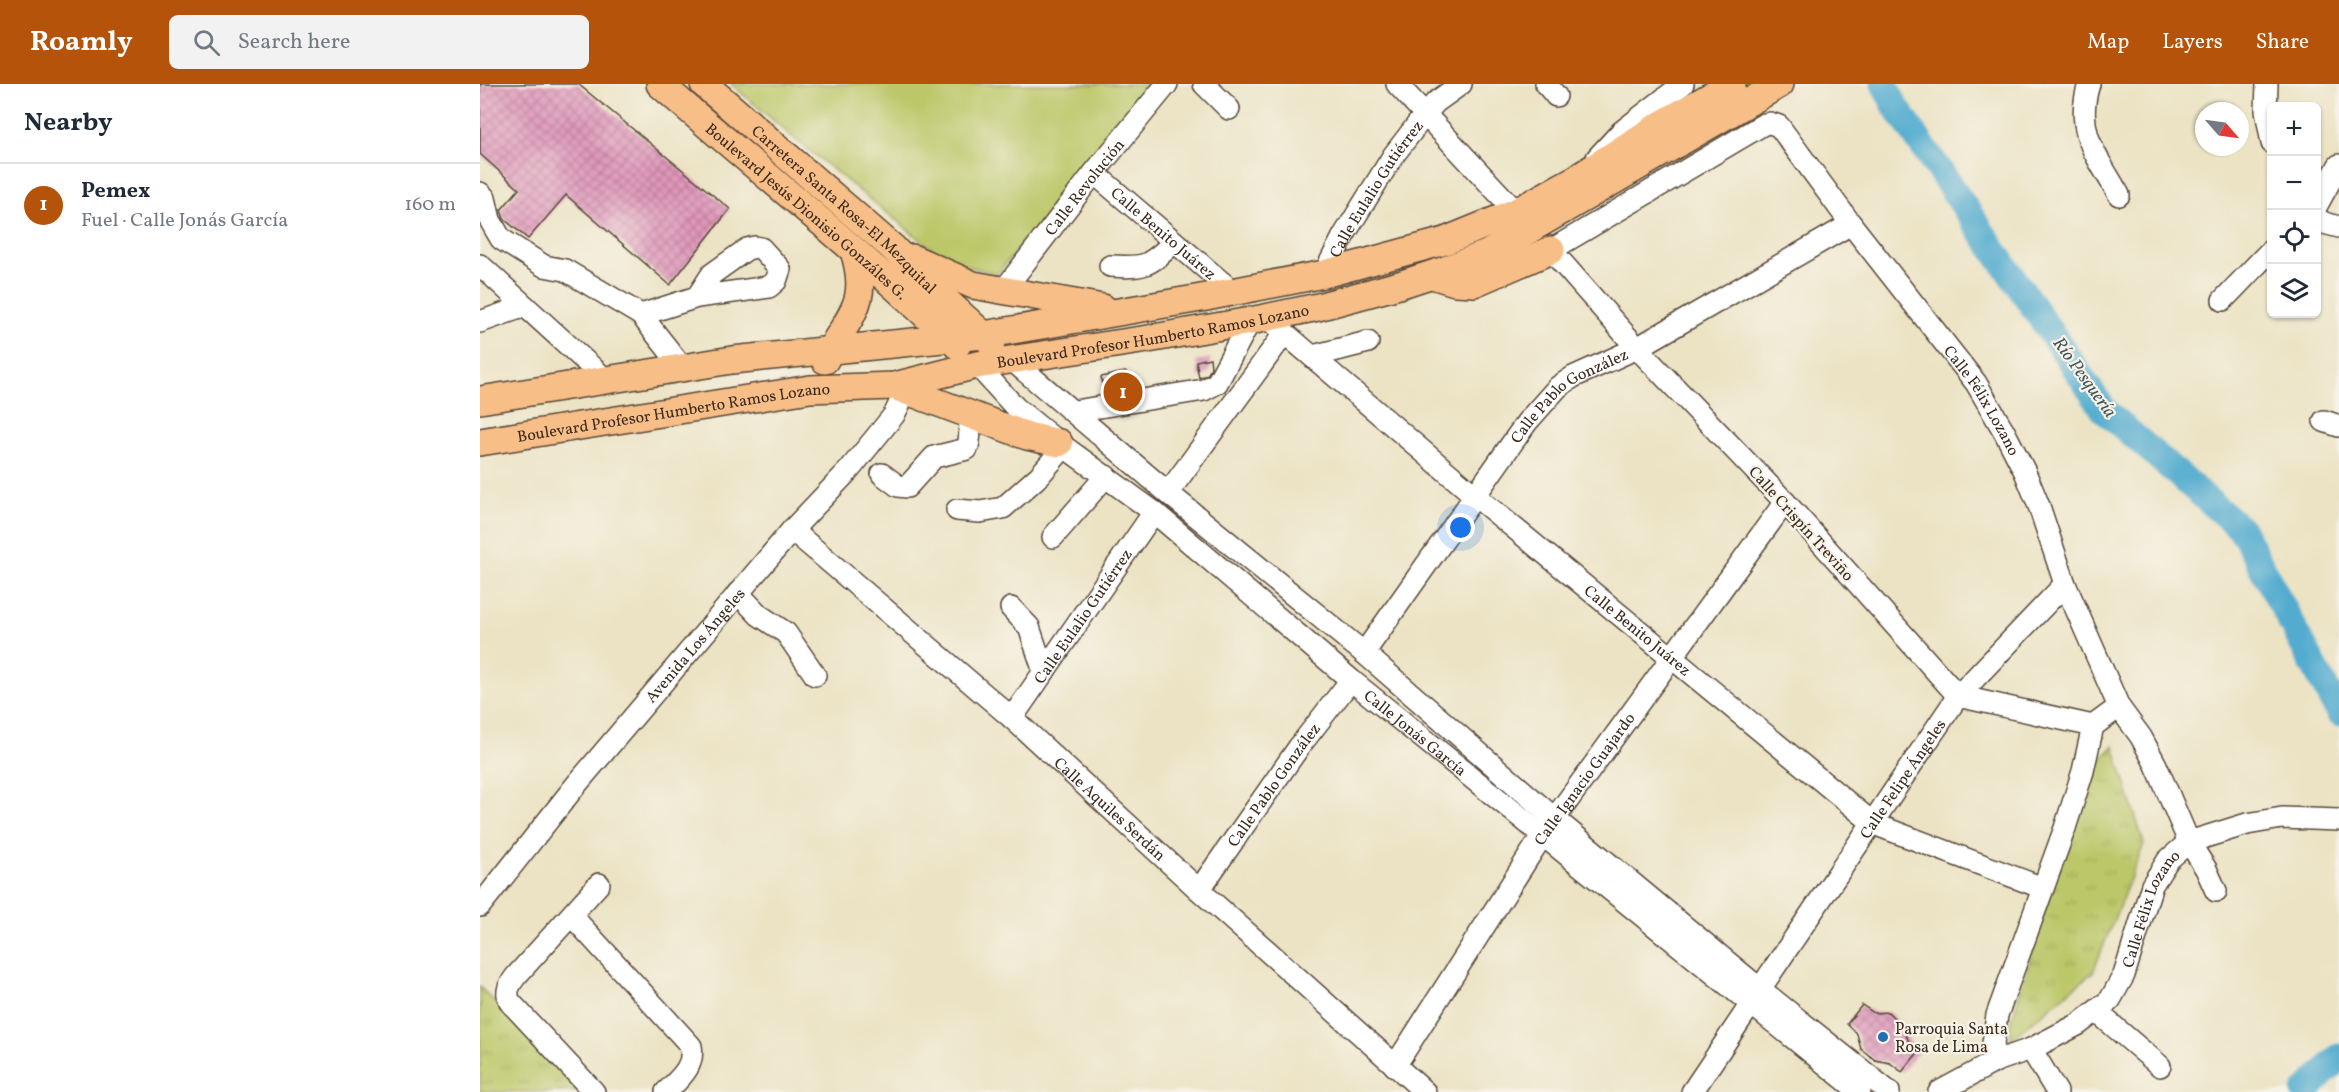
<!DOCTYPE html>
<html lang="en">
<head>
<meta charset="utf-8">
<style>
	body { margin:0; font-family:Vollkorn,serif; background:#f2f2f3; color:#1f2937 }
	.controls { position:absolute; right:18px; top:18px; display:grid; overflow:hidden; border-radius:9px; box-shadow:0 2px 4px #0004 }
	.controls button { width:54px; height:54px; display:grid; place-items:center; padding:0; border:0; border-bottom:2px solid #e0e1e3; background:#fff; color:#1f2937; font:30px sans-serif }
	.compass { position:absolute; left:1715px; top:18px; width:54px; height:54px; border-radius:50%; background:#fff; box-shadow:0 2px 4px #0004; rotate:118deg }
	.you { position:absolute; left:981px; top:444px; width:21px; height:21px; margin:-15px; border:4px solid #fff; border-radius:50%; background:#1a73e8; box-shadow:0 0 0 9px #1a73e833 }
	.badge { display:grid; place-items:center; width:39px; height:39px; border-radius:50%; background:#b45309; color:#fff; font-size:20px; font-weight:700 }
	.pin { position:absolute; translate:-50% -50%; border:3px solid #fff; box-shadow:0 2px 6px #0006 }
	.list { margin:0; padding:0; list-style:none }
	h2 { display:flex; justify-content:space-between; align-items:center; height:78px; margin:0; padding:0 24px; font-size:26px }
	h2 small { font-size:20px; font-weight:400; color:#747a83 }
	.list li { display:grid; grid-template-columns:39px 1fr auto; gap:18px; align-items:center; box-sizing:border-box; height:84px; padding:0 24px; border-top:2px solid #e0e1e3 }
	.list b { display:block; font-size:22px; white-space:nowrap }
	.list p { margin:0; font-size:20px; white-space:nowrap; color:#747a83 }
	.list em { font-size:20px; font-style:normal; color:#747a83 }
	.icon { flex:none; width:33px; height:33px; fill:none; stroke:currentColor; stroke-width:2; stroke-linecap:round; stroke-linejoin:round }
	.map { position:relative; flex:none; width:1859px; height:1008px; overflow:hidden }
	header { display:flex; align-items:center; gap:36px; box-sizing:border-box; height:84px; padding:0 30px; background:#b45309; color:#fff }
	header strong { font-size:28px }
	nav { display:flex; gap:33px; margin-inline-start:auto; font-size:21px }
	.search { width:420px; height:54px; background:#f2f2f3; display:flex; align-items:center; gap:15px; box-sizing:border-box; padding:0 21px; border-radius:9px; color:#747a83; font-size:22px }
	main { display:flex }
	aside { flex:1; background:#fff }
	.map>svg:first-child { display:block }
	.grass { fill:#bcc769; stroke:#7c7844; stroke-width:1.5 }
	.park { fill:url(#park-tufts); stroke:#7c7844; stroke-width:1.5 }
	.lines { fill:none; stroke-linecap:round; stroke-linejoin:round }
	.river { stroke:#52accf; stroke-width:27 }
	.building { fill:url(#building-cross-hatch) }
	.minor-casing { stroke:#564637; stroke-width:24 }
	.major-casing { stroke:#564637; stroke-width:30 }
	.minor { stroke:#fff; stroke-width:21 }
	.major { stroke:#f7be87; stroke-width:27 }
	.poi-dot { fill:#1f6fb2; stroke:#f7f3e8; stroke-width:2 }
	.labels { text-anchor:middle; stroke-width:4.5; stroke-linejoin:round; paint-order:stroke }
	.street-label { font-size:16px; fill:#3b2a1e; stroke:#f7f3e8 }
	.poi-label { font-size:16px; fill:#3b2a1e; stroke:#f7f3e8; text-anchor:start }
	.water-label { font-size:18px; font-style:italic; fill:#43585c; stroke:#f7f3e8 }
</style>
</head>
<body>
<header>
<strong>Roamly</strong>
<div class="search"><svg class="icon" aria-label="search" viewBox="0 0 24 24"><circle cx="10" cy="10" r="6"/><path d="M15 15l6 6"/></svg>Search here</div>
<nav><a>Map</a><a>Layers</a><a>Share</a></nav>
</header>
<main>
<aside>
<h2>Nearby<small></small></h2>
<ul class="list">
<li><span class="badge">1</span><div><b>Pemex</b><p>Fuel · Calle Jonás García</p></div><em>160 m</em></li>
</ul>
</aside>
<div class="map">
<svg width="1859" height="1008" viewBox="0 0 1859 1008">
	<defs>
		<pattern id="park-tufts" width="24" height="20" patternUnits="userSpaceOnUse" patternTransform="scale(1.5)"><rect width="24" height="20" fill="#bcc769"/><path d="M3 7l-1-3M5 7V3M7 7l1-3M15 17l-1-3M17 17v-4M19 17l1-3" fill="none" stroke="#a2ab5b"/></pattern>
		<pattern id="building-cross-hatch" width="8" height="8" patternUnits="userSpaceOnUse" patternTransform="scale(1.5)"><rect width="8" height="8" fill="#e098bb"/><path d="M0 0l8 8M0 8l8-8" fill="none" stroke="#b77c97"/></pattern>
	</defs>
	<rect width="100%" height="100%" fill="#f7f3e8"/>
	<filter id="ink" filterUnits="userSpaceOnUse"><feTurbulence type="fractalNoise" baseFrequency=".0167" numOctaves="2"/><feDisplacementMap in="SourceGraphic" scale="12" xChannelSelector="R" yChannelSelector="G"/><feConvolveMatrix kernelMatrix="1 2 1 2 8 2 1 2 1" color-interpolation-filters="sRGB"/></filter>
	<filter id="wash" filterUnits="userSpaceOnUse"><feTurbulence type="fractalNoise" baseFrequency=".008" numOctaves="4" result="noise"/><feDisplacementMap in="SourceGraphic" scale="24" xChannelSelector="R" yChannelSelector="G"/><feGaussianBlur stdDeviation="1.35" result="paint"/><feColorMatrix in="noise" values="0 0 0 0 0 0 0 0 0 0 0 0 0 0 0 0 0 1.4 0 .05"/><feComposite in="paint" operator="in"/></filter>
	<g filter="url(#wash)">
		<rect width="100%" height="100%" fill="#ece3c4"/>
		<path class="grass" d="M251,0H677L517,190L467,177L316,56Z"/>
		<g class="park">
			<path d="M1634,662L1664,760L1613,888L1531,955L1530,941L1571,805L1620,676Z"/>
			<path d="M0,903L99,1008H0Z"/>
		</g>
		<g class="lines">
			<g class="river">
				<path d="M1404,0L1416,23L1624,326L1762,446L1859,629"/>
				<path d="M1825,1008L1859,973"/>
			</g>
		</g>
		<g id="blocks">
			<g class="building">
				<path d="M0,0H98L250,125L190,201L86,111L48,155L24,135L21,126L39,105L0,70Z"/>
				<path d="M730,274L731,283L728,290L719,294L716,277Z"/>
				<path d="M646,288L649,305L624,309L621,293Z"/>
				<path d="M1382,921L1394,929L1408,928L1424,944L1428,956L1440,966L1422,988L1410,979L1395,976L1381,965L1377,950L1367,940Z"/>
			</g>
		</g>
	</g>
	<g filter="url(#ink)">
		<use href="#blocks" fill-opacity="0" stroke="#564637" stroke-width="1.5"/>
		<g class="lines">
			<g class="minor-casing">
				<g id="minor">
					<path d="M724,0L749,25"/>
					<path d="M917,0L1036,128"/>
					<path d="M1066,0L1076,12"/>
					<path d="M1609,0C1594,47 1617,72 1639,111"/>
					<path d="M1787,0L1786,27L1792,59"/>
					<path d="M1117,74L1141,48L1203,0"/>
					<path id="s1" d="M614,89L752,207"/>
					<path d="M0,109L5,114L10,136L21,155L64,182L85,186L161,231"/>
					<path d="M1836,123L1859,81"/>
					<path d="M1836,134L1844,139L1859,143"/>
					<path d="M0,181L125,295"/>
					<path d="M630,182C665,184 668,183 694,158"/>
					<path id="s2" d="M844,190L864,151L913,72L946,29L956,18L981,0"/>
					<path id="s3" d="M523,207L614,89L687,0"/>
					<path d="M1743,216L1792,165"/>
					<path id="s4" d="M786,233L994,411L1394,740L1563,804"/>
					<path d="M0,238L45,222"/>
					<path d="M833,272L888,258"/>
					<path d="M533,277L688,409L884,569L1075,735L1280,905L1409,1008"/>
					<path id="s5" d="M497,281L536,324L579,359L674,428L871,596L1380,1008"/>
					<path d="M202,283L161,231L217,213L289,203L296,197L300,185L281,164L275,163L267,165L232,190L217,213"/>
					<path d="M595,327L724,306L737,299L770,237"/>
					<path d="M1844,337L1859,342"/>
					<path d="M402,390L418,402L427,403L454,373L487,365C492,353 488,344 491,332"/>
					<path d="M688,409L804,250"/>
					<path d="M477,426L500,428L523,424L559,392L584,363"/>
					<path id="s6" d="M312,446L532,634L719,806L945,1008"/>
					<path d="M573,453L626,392"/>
					<path d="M258,509L279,531L306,549L335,591"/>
					<path d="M531,524L549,543L564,588"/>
					<path id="s7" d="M884,569L1047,338L1078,303L1093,293L1157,264L1371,140"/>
					<path id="s8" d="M532,634L674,428"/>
					<path id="s9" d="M1613,642L1478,612L1305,418L1157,264L1071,166L1284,40L1290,39L1299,42L1371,140L1496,299L1525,349L1545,388L1559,422L1585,500L1639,623L1661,653L1676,681L1709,758L1726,785L1736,807"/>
					<path id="s10" d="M719,806L819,663L871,596"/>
					<path id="s11" d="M0,822L96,701L312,446L370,385L414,331L420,319V311L414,302"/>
					<path d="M92,832L211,962C215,983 199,995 186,1008"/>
					<path id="s12" d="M1280,905L1478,612L1585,500"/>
					<path d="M1617,928L1680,982"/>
					<path d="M1551,965L1577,1008"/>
					<path d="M1516,977L1513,960L1517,931L1585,744L1603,687L1613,642L1639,623"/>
					<path id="s13" d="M915,982L1062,752L1305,418"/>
					<path d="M114,1008L30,918C25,908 29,901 36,892L119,800"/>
					<path d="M1212,1008L1271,920"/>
					<path id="s14" d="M1459,1008L1516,977L1551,965L1599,940L1630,916L1644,891L1672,801L1688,776L1709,758L1767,740L1802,734L1859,736"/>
				</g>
			</g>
			<g class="major-casing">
				<g id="major">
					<path id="s15" d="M180,0C279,87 383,169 477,261"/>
					<path id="s16" d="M224,0L413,164L439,192L511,258"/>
					<path d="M432,174L493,201L623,224"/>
					<path d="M952,191L975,198L994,199L1071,166"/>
					<path d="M345,276C368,231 391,221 374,167"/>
					<path d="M414,302L547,352L579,359"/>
					<path d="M0,316L252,276L503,251L721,214L844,190L965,157L1036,128L1099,93L1177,43L1252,0"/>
					<path id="s17" d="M0,358L330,305L414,302L497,281L668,255L770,237L838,223L919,201L965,186L1009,169L1300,0"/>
				</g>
			</g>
			<use href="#minor" class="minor"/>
			<use href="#major" class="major"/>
		</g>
	</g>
	<circle class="poi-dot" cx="1403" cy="953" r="6"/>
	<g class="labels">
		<g class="street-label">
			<text dy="6" stroke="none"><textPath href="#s3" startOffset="132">Calle Revolución</textPath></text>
			<text dy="6" stroke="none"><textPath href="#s2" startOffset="100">Calle Eulalio Gutiérrez</textPath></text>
			<text dy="6" stroke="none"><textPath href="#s16" startOffset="188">Carretera Santa Rosa-El Mezquital</textPath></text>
			<text dy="6" stroke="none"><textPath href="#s15" startOffset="194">Boulevard Jesús Dionisio Gonzáles G.</textPath></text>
			<text dy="6" stroke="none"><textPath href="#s1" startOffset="92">Calle Benito Juárez</textPath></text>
			<text dy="6" stroke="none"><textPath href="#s17" startOffset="682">Boulevard Profesor Humberto Ramos Lozano</textPath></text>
			<text dy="6" stroke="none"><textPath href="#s7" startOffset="333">Calle Pablo González</textPath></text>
			<text dy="6" stroke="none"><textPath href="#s9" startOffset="1347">Calle Félix Lozano</textPath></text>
			<text dy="6" stroke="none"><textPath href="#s17" startOffset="196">Boulevard Profesor Humberto Ramos Lozano</textPath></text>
			<text transform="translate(1322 439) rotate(48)" y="6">Calle Crispín Treviño</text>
			<text dy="6" stroke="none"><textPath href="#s8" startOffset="124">Calle Eulalio Gutiérrez</textPath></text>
			<text dy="6" stroke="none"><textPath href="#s4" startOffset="486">Calle Benito Juárez</textPath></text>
			<text dy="6" stroke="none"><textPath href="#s11" startOffset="338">Avenida Los Ángeles</textPath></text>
			<text dy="6" stroke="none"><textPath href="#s5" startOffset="573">Calle Jonás García</textPath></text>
			<text dy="6" stroke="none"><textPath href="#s12" startOffset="254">Calle Felipe Ángeles</textPath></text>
			<text dy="6" stroke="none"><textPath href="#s13" startOffset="344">Calle Ignacio Guajardo</textPath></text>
			<text dy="6" stroke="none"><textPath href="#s10" startOffset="129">Calle Pablo González</textPath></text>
			<text dy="6" stroke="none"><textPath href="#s6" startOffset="423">Calle Aquiles Serdán</textPath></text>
			<text dy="6" stroke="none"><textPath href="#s14" startOffset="296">Calle Félix Lozano</textPath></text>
		</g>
		<g class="poi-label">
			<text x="1415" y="950">Parroquia Santa<tspan x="1415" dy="18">Rosa de Lima</tspan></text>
		</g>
		<g class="water-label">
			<text transform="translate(1605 293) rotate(54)" y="6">Río Pesquería</text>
		</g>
	</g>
</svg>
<div class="controls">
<button>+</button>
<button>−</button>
<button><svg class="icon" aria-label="locate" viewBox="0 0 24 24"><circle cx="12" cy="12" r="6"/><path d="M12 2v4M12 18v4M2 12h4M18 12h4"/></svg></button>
<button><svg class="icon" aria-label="layers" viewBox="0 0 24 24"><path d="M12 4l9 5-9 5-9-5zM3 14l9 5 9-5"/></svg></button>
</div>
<svg class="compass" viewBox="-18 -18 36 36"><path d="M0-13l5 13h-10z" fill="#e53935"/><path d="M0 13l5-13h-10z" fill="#747a83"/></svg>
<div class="you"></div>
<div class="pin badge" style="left:643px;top:308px">1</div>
</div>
</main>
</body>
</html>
